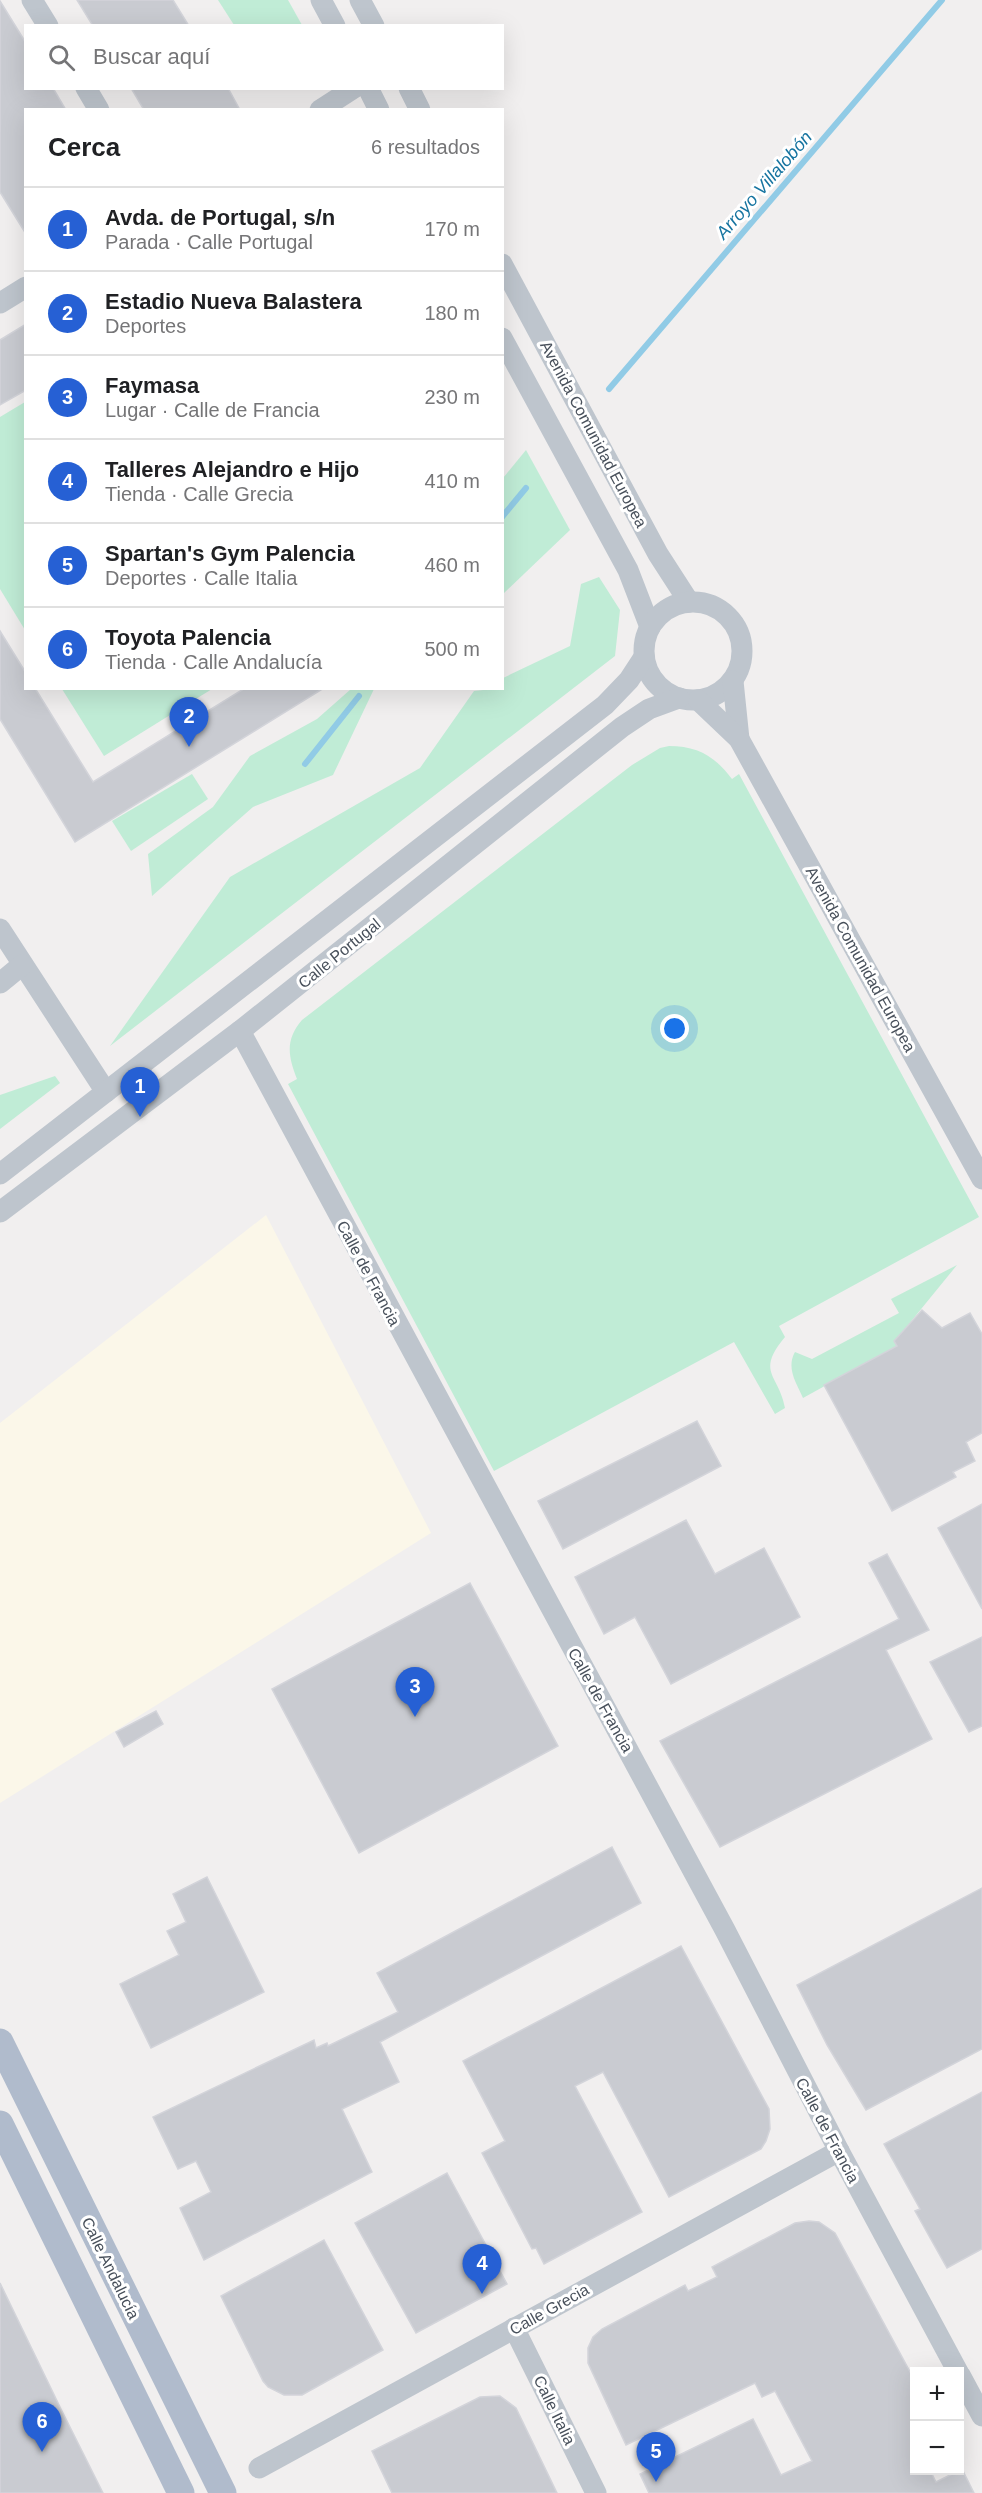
<!DOCTYPE html>
<html lang="es">
<head>
<meta charset="utf-8">
<style>
	body { margin:0; font-family:Arial,sans-serif; background:#f6f6f6; color:#202124 }
	.controls { position:absolute; right:18px; bottom:18px; display:grid; overflow:hidden; border-radius:0px; box-shadow:0 6px 24px #0002 }
	.controls button { width:54px; height:54px; display:grid; place-items:center; padding:0; border:0; border-bottom:2px solid #e0e0e0; background:#fff; color:#202124; font:30px sans-serif }
	.you { position:absolute; left:675px; top:1029px; width:21px; height:21px; margin:-15px; border:4px solid #fff; border-radius:50%; background:#1a73e8; box-shadow:0 0 0 9px #1a73e833 }
	.badge { display:grid; place-items:center; width:39px; height:39px; border-radius:50%; background:#2660d4; color:#fff; font-size:20px; font-weight:700 }
	.pin { position:absolute; translate:-50% -50px; filter:drop-shadow(0 2px 3px #0008) }
	.pin::after { content:''; position:absolute; top:32px; width:21px; height:18px; background:inherit; clip-path:polygon(0 0,100% 0,50% 100%) }
	.list { margin:0; padding:0; list-style:none }
	h2 { display:flex; justify-content:space-between; align-items:center; height:78px; margin:0; padding:0 24px; font-size:26px }
	h2 small { font-size:20px; font-weight:400; color:#757577 }
	.list li { display:grid; grid-template-columns:39px 1fr auto; gap:18px; align-items:center; box-sizing:border-box; height:84px; padding:0 24px; border-top:2px solid #e0e0e0 }
	.list b { display:block; font-size:22px; white-space:nowrap }
	.list p { margin:0; font-size:20px; white-space:nowrap; color:#757577 }
	.list em { font-size:20px; font-style:normal; color:#757577 }
	.icon { flex:none; width:33px; height:33px; fill:none; stroke:currentColor; stroke-width:2; stroke-linecap:round; stroke-linejoin:round }
	.map { position:relative; flex:none; width:982px; height:2493px; overflow:hidden }
	.search { position:absolute; background:#fff; box-shadow:0 6px 24px #0002; left:24px; top:24px; width:480px; height:66px; display:flex; align-items:center; gap:15px; box-sizing:border-box; padding:0 21px; border-radius:0px; color:#757577; font-size:22px }
	.panel { position:absolute; background:#fff; box-shadow:0 6px 24px #0002; left:24px; top:108px; width:480px; height:582px; border-radius:0px }
	.map>svg:first-child { display:block }
	.commercial { fill:#fbf7e9 }
	.green { fill:#c0ecd6 }
	.lines { fill:none; stroke-linecap:round; stroke-linejoin:round }
	.stream { stroke:#91cbe6; stroke-width:6 }
	.building { fill:#c9cbd1; stroke:#d3d4da; stroke-width:1.5 }
	.minor { stroke:#bec5cd; stroke-width:21 }
	.major { stroke:#b0bbcc; stroke-width:27 }
	.labels { text-anchor:middle; stroke-width:6; stroke-linejoin:round; paint-order:stroke }
	.street-label { font-size:16px; fill:#48505b; stroke:#fff }
	.water-label { font-size:18px; font-style:italic; fill:#1674a0; stroke:#fff }
</style>
</head>
<body>
<div class="map">
<svg width="982" height="2493" viewBox="0 0 982 2493">
	<rect width="100%" height="100%" fill="#f1efef"/>
	<path class="commercial" d="M266,1215L431,1533L0,1803V1423Z"/>
	<g class="green">
		<path d="M218,0H288L302,25H234Z"/>
		<path d="M25,402V630L0,589V417Z"/>
		<path d="M526,450L570,530L503,594V478Z"/>
		<path d="M599,577L620,610L615,656L110,1046L230,877L420,768L474,691L502,688L503,678L570,646L581,584Z"/>
		<path d="M62,689H212L104,756Z"/>
		<path d="M351,689H374L333,775L253,807L152,896L148,854L213,807L250,756L317,719Z"/>
		<path d="M669,746C697,746 715,756 732,779L739,774L979,1217L779,1326L785,1337C755,1373 779,1374 785,1408L775,1414L734,1342L494,1471L288,1084L297,1079C288,1056 285,1040 302,1020L632,765L660,748Z"/>
		<path d="M192,774L208,799L131,851L112,821Z"/>
		<path d="M55,1076L60,1083L0,1129V1095Z"/>
		<path d="M957,1265L895,1341L897,1346L803,1398C796,1382 786,1368 795,1352L812,1359L899,1313L891,1299Z"/>
	</g>
	<g class="lines">
		<g class="stream">
			<path d="M609,389L942,0"/>
			<path d="M502,517L526,488"/>
			<path d="M305,764L359,696"/>
		</g>
	</g>
	<g class="building">
		<path d="M77,0H173L189,26H93Z"/>
		<path d="M0,1L26,43V88H53L66,110H26V234L0,192Z"/>
		<path d="M131,88H228L240,110H144Z"/>
		<path d="M26,324V390L0,405V340Z"/>
		<path d="M0,631L26,673V688H35L93,782L245,688H324L75,842L0,719Z"/>
		<path d="M922,1310L942,1328L970,1313L982,1334V1433L966,1442L975,1461L953,1472L956,1477L892,1511L824,1385L897,1346L894,1341Z"/>
		<path d="M697,1421L721,1466L563,1549L538,1501Z"/>
		<path d="M982,1504V1609L938,1528Z"/>
		<path d="M686,1520L715,1574L764,1548L800,1617L671,1684L635,1617L604,1634L575,1577Z"/>
		<path d="M887,1554L929,1630L886,1650L932,1739L720,1847L660,1741L899,1619L869,1563Z"/>
		<path d="M470,1583L558,1746L359,1853L272,1689Z"/>
		<path d="M982,1637V1726L969,1732L930,1662Z"/>
		<path d="M156,1711L163,1724L124,1747L116,1732Z"/>
		<path d="M612,1847L641,1903L380,2042L399,2082L342,2109L372,2172L204,2260L180,2208L211,2192L196,2161L178,2169L153,2117L314,2040L316,2048L327,2043L328,2046L398,2012L377,1973Z"/>
		<path d="M207,1877L264,1992L151,2048L120,1984L179,1955L167,1931L186,1922L173,1894Z"/>
		<path d="M982,1888V2049L866,2110L827,2045L797,1985Z"/>
		<path d="M681,1946L769,2109L770,2129L766,2141L761,2149L669,2197L603,2072L575,2086L642,2212L544,2264L536,2248L532,2249L482,2153L505,2141L463,2061Z"/>
		<path d="M982,2092V2249L947,2268L915,2211L920,2209L884,2144Z"/>
		<path d="M447,2173L507,2284L416,2333L355,2223Z"/>
		<path d="M809,2221L819,2222L835,2233L915,2381V2470H930L936,2482L962,2469L974,2493H649L640,2474L753,2419L781,2475L812,2461L775,2391L762,2397L755,2383L626,2445L588,2363V2348L593,2337L602,2329L685,2285L688,2291L717,2277L712,2267L795,2223Z"/>
		<path d="M324,2240L383,2350L302,2395H284L268,2387L263,2381L221,2296Z"/>
		<path d="M0,2283L61,2409L103,2493H0Z"/>
		<path d="M500,2396L516,2408L557,2493H392L372,2451L480,2397Z"/>
	</g>
	<g class="lines">
		<g class="minor">
			<path d="M32,0L48,26"/>
			<path d="M321,0L335,26"/>
			<path d="M360,0L374,26"/>
			<path d="M86,88L99,110"/>
			<path d="M368,88L379,110"/>
			<path d="M409,88L420,110"/>
			<path d="M320,110L354,88"/>
			<path d="M502,264L658,554L689,602"/>
			<path d="M0,303L26,287"/>
			<path d="M502,338L628,570L650,627"/>
			<circle cx="693" cy="651" r="49"/>
			<path d="M733,681L739,739"/>
			<path d="M698,700L739,739L982,1179"/>
			<path d="M0,929L106,1092"/>
			<path d="M0,983L22,965"/>
			<path d="M240,1031L725,1930L839,2151L958,2372"/>
			<path d="M0,1174L605,705L629,680L644,657"/>
			<path d="M0,1212L240,1031L622,727L649,709L679,698"/>
			<path d="M514,2328L596,2493"/>
			<path d="M960,2375L982,2416"/>
			<path d="M259,2468L839,2151"/>
		</g>
		<g class="major">
			<path d="M0,2042L223,2493"/>
			<path d="M0,2124L181,2493"/>
		</g>
	</g>
	<g class="labels">
		<g class="street-label">
			<text transform="translate(594 434) rotate(62)" y="6">Avenida Comunidad Europea</text>
			<text transform="translate(339 953) rotate(-39)" y="6">Calle Portugal</text>
			<text transform="translate(861 959) rotate(61)" y="6">Avenida Comunidad Europea</text>
			<text transform="translate(369 1273) rotate(62)" y="6">Calle de Francia</text>
			<text transform="translate(601 1700) rotate(61)" y="6">Calle de Francia</text>
			<text transform="translate(828 2130) rotate(62)" y="6">Calle de Francia</text>
			<text transform="translate(111 2268) rotate(64)" y="6">Calle Andalucía</text>
			<text transform="translate(549 2309) rotate(-29)" y="6">Calle Grecia</text>
			<text transform="translate(555 2410) rotate(64)" y="6">Calle Italia</text>
		</g>
		<g class="water-label">
			<text transform="translate(764 185) rotate(-49)" y="6">Arroyo Villalobón</text>
		</g>
	</g>
</svg>
<div class="controls">
<button>+</button>
<button>−</button>
</div>
<div class="you"></div>
<div class="pin badge" style="left:140px;top:1117px">1</div>
<div class="pin badge" style="left:189px;top:747px">2</div>
<div class="pin badge" style="left:415px;top:1717px">3</div>
<div class="pin badge" style="left:482px;top:2294px">4</div>
<div class="pin badge" style="left:656px;top:2482px">5</div>
<div class="pin badge" style="left:42px;top:2452px">6</div>
<div class="search"><svg class="icon" aria-label="search" viewBox="0 0 24 24"><circle cx="10" cy="10" r="6"/><path d="M15 15l6 6"/></svg>Buscar aquí</div>
<section class="panel">
<h2>Cerca<small>6 resultados</small></h2>
<ul class="list">
<li><span class="badge">1</span><div><b>Avda. de Portugal, s/n</b><p>Parada · Calle Portugal</p></div><em>170 m</em></li>
<li><span class="badge">2</span><div><b>Estadio Nueva Balastera</b><p>Deportes</p></div><em>180 m</em></li>
<li><span class="badge">3</span><div><b>Faymasa</b><p>Lugar · Calle de Francia</p></div><em>230 m</em></li>
<li><span class="badge">4</span><div><b>Talleres Alejandro e Hijo</b><p>Tienda · Calle Grecia</p></div><em>410 m</em></li>
<li><span class="badge">5</span><div><b>Spartan's Gym Palencia</b><p>Deportes · Calle Italia</p></div><em>460 m</em></li>
<li><span class="badge">6</span><div><b>Toyota Palencia</b><p>Tienda · Calle Andalucía</p></div><em>500 m</em></li>
</ul>
</section>
</div>
</body>
</html>
